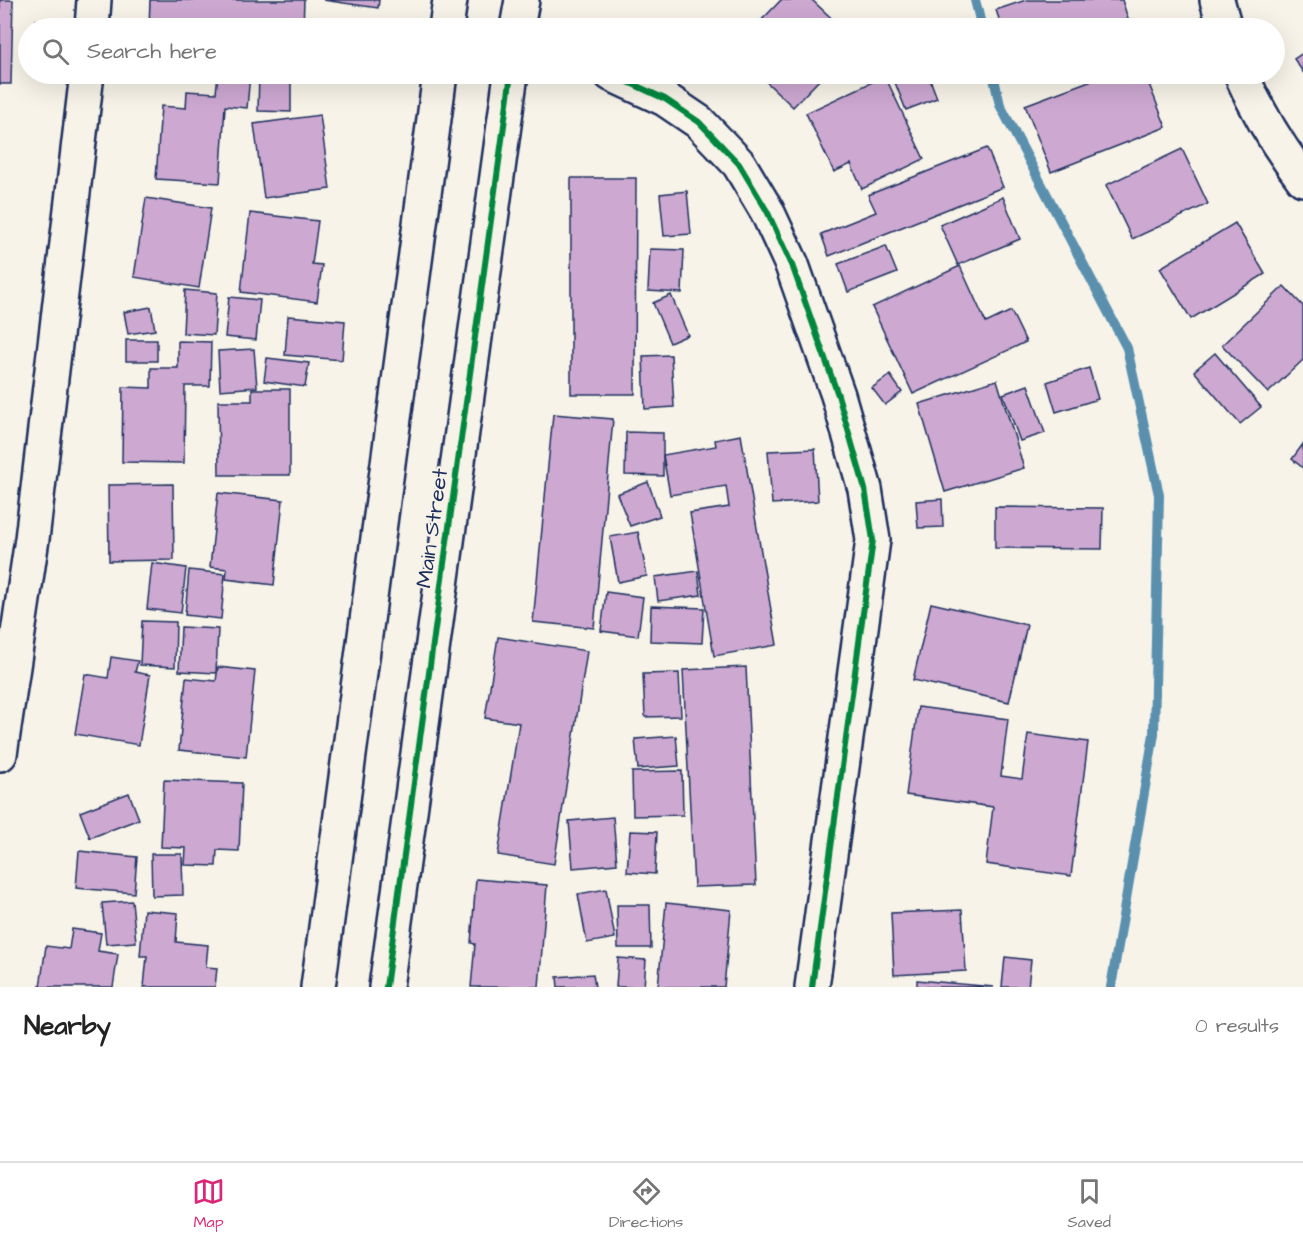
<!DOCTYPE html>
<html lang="en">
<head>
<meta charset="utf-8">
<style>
	body { margin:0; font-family:"Architects Daughter",sans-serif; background:#f2f2f2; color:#222 }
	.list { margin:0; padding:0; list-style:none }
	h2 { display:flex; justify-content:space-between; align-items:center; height:78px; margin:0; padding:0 24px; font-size:26px }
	h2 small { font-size:20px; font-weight:400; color:#767676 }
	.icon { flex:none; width:33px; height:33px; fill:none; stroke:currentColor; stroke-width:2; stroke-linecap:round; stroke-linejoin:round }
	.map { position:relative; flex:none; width:1303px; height:987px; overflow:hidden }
	.search { position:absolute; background:#fff; box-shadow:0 6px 24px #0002; left:18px; right:18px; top:18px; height:66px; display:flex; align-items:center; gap:15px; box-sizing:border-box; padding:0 21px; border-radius:33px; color:#767676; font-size:22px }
	.sheet { height:174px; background:#fff }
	nav { display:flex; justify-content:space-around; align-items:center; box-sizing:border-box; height:84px; border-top:2px solid #e0e0e0; background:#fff; font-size:16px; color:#767676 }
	nav a { display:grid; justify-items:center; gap:3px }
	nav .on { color:#db2777 }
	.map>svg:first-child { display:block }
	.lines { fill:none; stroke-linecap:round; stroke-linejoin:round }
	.stream { stroke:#5a90ae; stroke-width:10 }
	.building { fill:#cda8d1; stroke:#1b2f5e; stroke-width:1.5 }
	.street-casing { stroke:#1b2f5e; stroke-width:38 }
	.street { stroke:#f7f3e8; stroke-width:33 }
	.cycleway-casing { stroke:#f7f3e8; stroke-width:10 }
	.cycleway { stroke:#00873e; stroke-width:6 }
	.labels { text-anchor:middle; stroke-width:4.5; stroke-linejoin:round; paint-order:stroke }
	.street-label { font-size:22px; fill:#1b2f5e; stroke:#f7f3e8 }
</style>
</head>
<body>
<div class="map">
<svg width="1303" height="987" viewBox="0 0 1303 987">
	<rect width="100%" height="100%" fill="#f7f3e8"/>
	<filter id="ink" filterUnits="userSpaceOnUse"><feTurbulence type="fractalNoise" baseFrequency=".0167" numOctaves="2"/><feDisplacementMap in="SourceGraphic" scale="12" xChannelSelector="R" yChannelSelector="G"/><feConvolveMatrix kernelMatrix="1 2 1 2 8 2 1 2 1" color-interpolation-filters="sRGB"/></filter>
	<g filter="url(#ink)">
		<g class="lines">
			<g class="stream">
				<path d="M975,0L982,28"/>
				<path d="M993,74L1000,105L1127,348L1159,495L1154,734L1111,987"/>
			</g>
		</g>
		<g class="building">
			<path d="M0,0H13L11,84H0Z"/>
			<path d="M150,0H304L303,28H149Z"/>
			<path d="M323,0H379L378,8Z"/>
			<path d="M781,0H812L842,28H754Z"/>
			<path d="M1026,0H1122L1131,28H1002L996,10Z"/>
			<path d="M35,20L60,24V28H33Z"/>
			<path d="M1303,53V72L1294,59Z"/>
			<path d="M150,74H193V80L150,79Z"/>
			<path d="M218,74H250L247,108L225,106L220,183L156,179L161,106L186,108L187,91L216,93Z"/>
			<path d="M259,74H291V112L258,111Z"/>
			<path d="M758,74H825L793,107Z"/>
			<path d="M895,74H928L937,98L906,110L892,75Z"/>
			<path d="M1108,74H1145L1166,127L1051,172L1025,105Z"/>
			<path d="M885,76L924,159L862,189L851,164L834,172L806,113Z"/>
			<path d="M320,115L330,189L264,198L254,124Z"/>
			<path d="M987,148L1003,187L829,256L821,234L876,212L868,195Z"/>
			<path d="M1182,149L1208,204L1132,239L1106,185Z"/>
			<path d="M571,178H636L635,394H571Z"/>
			<path d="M687,191L691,234L664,236L660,194Z"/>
			<path d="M1003,197L1020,239L958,265L940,225Z"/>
			<path d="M146,198L211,208L199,288L134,277Z"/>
			<path d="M250,213L318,221L312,264L322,265L317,302L241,292Z"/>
			<path d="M1235,223L1265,274L1191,319L1160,268Z"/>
			<path d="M886,246L897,273L848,292L838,264Z"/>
			<path d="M650,249L684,250L682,293L648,291Z"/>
			<path d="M960,266L986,323L1011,311L1026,342L913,394L872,307Z"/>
			<path d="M1284,286L1303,306V360L1268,393L1222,345Z"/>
			<path d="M185,290L217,293L214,335L183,333Z"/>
			<path d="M671,295L688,335L670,343L653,303Z"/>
			<path d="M229,297L260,300L256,340L225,337Z"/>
			<path d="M151,307L155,330L128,334L124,312Z"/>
			<path d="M288,316L345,321L342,360L285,355Z"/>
			<rect x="126" y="340" width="31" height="21"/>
			<path d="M178,341L211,342L210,386H185L184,463L122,462L123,387L151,388V368H178Z"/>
			<path d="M254,349L257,387L220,390L218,351Z"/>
			<path d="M1215,353L1261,407L1240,424L1194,371Z"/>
			<path d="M671,355L674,407L645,409L643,356Z"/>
			<path d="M267,358L309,363L305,387L264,381Z"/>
			<path d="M1089,368L1098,399L1056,412L1047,382Z"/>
			<path d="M890,375L902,392L885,405L872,388Z"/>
			<path d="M997,380L1024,468L945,492L919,404Z"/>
			<path d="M1028,385L1045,433L1020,441L1003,394Z"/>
			<path d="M252,389H290V475H219L218,401H252Z"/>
			<path d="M553,414L613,419L594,628L533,622Z"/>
			<path d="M626,432L663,433V476L625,475Z"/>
			<path d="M741,435L777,645L714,656L690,513L729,507L726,486L670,495L663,455L716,446L715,440Z"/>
			<path d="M1303,444V468L1292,459Z"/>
			<path d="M815,449L818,501L772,504L768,451Z"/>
			<path d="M648,482L660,516L630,526L617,494Z"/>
			<path d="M173,484L174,560L109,561L108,485Z"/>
			<path d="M218,493L283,500L274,585L226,579L227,569L210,567Z"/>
			<path d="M942,499L943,527L918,528L916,501Z"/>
			<path d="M995,507L1103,508L1102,549L995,548Z"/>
			<path d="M638,532L647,576L618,582L610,537Z"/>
			<path d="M152,563L186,568L181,613L147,609Z"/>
			<path d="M189,570L225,574L221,619L185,615Z"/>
			<path d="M698,571L701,595L658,601L655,577Z"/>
			<path d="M606,592L643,597L638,636L601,631Z"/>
			<path d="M931,603L1027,625L1009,702L913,680Z"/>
			<path d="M651,606L704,608L702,643L650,641Z"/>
			<path d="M142,621L176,622L175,667L140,665Z"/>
			<path d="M181,627L218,629L216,673L179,671Z"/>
			<path d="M498,637L587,651L554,864L498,855L519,723L485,718Z"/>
			<path d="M111,657L138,661L135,672L150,675L139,745L75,734L85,674L108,678Z"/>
			<path d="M218,667L255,671L246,757L179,750L186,678L216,681Z"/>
			<path d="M746,667L756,885L694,887L683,670Z"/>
			<path d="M679,673L681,716L645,717L643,674Z"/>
			<path d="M918,707L1008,719L1001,776L1022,779L1028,734L1088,742L1071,876L986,864L993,807L906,795Z"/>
			<path d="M676,736L679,766L638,769L635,739Z"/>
			<path d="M682,771L683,815L633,816L632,772Z"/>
			<path d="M164,780L242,783L239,851L217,850L216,866L185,865L186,848L161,847Z"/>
			<path d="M129,793L139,819L90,838L80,812Z"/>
			<path d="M613,817L617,864L573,868L569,821Z"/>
			<path d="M630,831L657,832L655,874L627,872Z"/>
			<path d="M79,851L137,857L134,893L76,888Z"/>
			<path d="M151,854H182L183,895L152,896Z"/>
			<path d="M476,879L547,885L539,987H471L475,944L471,943Z"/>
			<path d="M606,889L615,938L587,943L578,894Z"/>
			<path d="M132,901L136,942L106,944L102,903Z"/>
			<path d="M666,903L731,910L724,987H658Z"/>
			<path d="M617,905H650L651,948H618Z"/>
			<path d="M144,910L178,913L176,942L208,945L206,967L217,968L215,987H144L147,956H140Z"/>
			<path d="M962,910L966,971L894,975L891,913Z"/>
			<path d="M72,929L101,933L98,951L118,954L113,987H40L46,946L69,949Z"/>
			<path d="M1005,957L1031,960L1028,987H1002Z"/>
			<path d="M618,958L646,960L644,987H616Z"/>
			<path d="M593,974L595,987H558L557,977Z"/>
			<path d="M917,980L994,987H917Z"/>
		</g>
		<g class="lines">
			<g class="street-casing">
				<g id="street">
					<path d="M1217,0L1225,28"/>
					<path d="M92,28L94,0"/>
					<path d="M446,28L450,0"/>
					<path d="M517,28L522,0"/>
					<path d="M611,74L665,99L699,122L739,164L767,211L792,265L838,395L865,489L873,540L812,987"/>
					<path d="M1241,74C1257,111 1278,146 1303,179"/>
					<path d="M0,754L32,539L87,74"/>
					<path d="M318,987L440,74"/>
					<path d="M386,987L511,74"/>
				</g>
			</g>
			<use href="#street" class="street"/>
			<g class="cycleway-casing">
				<g id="cycleway">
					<path d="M611,74L665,99L699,122L739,164L767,211L792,265L838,395L865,489L873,540L812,987"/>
					<path d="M386,987L511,74"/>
				</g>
			</g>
			<use href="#cycleway" class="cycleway"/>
		</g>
	</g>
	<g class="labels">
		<g class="street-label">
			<text transform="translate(431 528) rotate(-82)" y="8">Main Street</text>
		</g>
	</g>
</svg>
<div class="search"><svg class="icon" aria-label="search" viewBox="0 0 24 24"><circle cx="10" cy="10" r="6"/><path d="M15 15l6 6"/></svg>Search here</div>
</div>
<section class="sheet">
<h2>Nearby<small>0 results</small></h2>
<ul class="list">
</ul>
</section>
<nav>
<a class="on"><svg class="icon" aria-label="map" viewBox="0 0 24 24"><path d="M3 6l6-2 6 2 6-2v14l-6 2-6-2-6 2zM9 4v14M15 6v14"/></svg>Map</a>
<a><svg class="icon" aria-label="directions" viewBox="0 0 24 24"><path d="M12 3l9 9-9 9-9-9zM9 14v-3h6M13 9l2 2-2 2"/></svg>Directions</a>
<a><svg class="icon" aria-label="saved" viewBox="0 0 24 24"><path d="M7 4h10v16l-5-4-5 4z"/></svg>Saved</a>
</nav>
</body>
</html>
